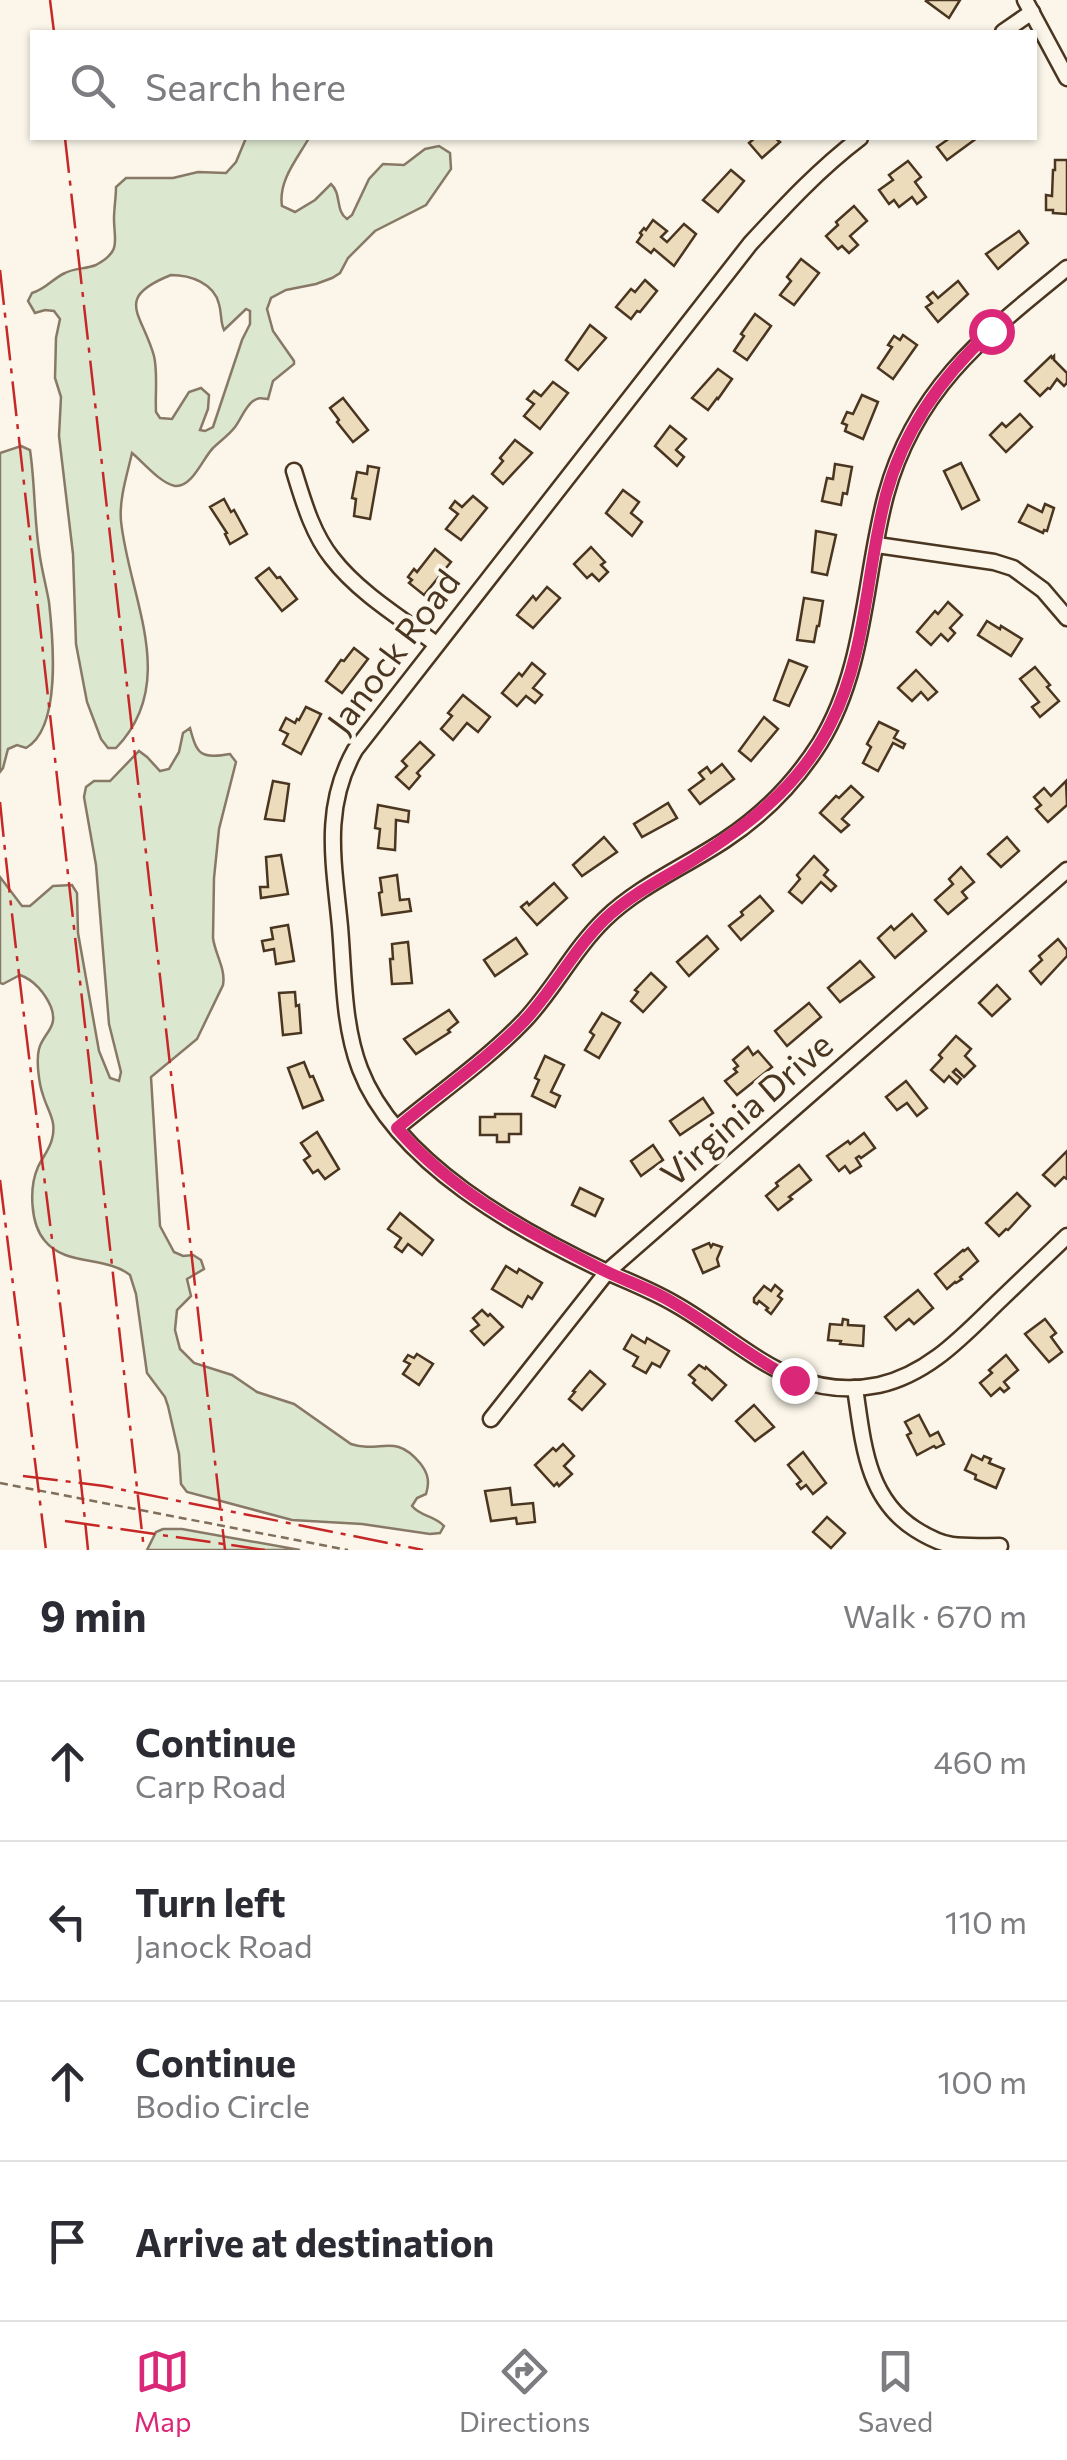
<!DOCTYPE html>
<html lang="en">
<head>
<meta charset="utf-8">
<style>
	body { margin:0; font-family:Commissioner,sans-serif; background:#f2f2f3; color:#2b2b33 }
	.stop { position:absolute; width:30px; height:30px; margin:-22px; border:8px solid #db2777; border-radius:50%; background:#fff }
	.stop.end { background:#db2777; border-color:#fff; box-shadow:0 2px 10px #0008 }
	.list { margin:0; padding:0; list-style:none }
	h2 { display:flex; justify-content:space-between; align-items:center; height:130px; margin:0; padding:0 40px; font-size:42px }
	h2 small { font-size:32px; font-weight:400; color:#7c7c81 }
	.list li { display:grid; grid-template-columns:65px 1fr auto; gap:30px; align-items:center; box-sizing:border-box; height:160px; padding:0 40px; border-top:2px solid #e1e1e2 }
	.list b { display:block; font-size:38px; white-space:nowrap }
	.list p { margin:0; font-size:32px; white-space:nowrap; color:#7c7c81 }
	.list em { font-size:32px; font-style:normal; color:#7c7c81 }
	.icon { flex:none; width:55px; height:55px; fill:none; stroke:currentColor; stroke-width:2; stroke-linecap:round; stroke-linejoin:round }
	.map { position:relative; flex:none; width:1067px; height:1550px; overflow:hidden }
	.search { position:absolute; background:#fff; box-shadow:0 2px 8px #0004; left:30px; right:30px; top:30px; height:110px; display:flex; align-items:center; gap:25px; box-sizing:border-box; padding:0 35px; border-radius:0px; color:#7c7c81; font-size:38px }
	.sheet { height:770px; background:#fff }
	nav { display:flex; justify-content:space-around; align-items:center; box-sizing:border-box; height:140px; border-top:2px solid #e1e1e2; background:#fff; font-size:28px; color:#7c7c81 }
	nav a { display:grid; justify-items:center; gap:5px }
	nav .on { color:#db2777 }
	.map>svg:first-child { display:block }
	.green { fill:#dce7d0; stroke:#887966; stroke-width:2.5; fill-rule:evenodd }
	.building { fill:#ecdcbc; stroke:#4a3520; stroke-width:2.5 }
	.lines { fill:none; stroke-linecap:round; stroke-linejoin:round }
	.minor-casing { stroke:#4a3520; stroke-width:19 }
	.path { stroke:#7f6f5c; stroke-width:2.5; stroke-dasharray:8 5; stroke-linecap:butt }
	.minor { stroke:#fbf6e9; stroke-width:14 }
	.power { stroke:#c62828; stroke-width:2.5; stroke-dasharray:35 8 5 8; stroke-linecap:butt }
	.route { stroke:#db2777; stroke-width:12 }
	.labels { text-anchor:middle; stroke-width:8; stroke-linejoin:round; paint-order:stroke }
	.street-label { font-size:35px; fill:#4a3520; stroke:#fbf6e9 }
</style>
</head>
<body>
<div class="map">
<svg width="1067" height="1550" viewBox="0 0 1067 1550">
	<rect width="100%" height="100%" fill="#fbf6e9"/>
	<g class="green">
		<path d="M246,138H309C297,159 278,181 282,206L295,212L315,200L331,184C342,194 335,211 347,219L352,215L369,179L383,164L404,165L425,149L439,146L450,153L451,169L426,205L375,231L348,258L340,273L332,278L316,284L286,290L271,298L267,309L273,331L294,361V364L273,381L268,399C261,398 259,397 253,401C245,407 241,419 235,427C229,435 220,441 213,448C203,458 192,488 175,486C160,483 143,462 132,453C127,475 119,499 121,521C129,598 180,682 116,748H108L101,739L87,702L76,644L73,554L59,436L61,397L55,378L56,338L60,319L54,311L45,310L35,313L28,301L32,293C46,289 52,279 65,273C74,268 86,269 96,265C122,251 114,241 114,219C114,208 116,198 116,187L126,178H173L198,172L226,173L236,162ZM171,275C190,275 214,283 219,304C222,314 220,321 224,330L246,309L250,311V324L242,340L213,427L205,431L200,430L208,409L209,395L201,388L189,392L172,419L160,418L156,412C155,394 158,373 154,356C142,313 113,298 171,275Z"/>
		<path d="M21,446L30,450C35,483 34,517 39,550C41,567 46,585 49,602C53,638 62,728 26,748L17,745L8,749L3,768L0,772V453Z"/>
		<path d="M190,728C197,755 201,759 230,754L236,762L219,829L214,878L213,938C215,954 226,969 223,985L197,1039L151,1077L160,1226L174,1252L183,1256L193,1255L201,1260L204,1269L187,1279L191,1296L177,1310L175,1330L180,1349L194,1363L232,1375L257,1392L294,1404L351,1444C381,1454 394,1432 420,1463C428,1473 430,1482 426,1494L417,1498L412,1506C421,1517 434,1515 444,1526L440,1533L430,1534L362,1524L292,1520L187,1492L181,1484L179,1454L168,1406L165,1397L147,1373L136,1294L130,1275C106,1256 65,1266 45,1241C30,1224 29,1187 38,1167C42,1158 50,1149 52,1139C57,1121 48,1112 43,1095C39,1084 36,1061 39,1049C43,1033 59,1028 51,1007C45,993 34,980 20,975L3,984L0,983V877L22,906H30L53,886L72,885L77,893L78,933L99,1051L110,1078L119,1081L121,1072L109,1024L96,865L84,797L86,787L94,781H110L139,751L147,757L160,771L169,769L179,752L183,733Z"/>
		<path d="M163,1529H182L300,1550H147L156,1532Z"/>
	</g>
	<g class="building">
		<path d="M960,0L949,18L926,1L927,0Z"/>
		<path d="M755,138H775L780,142L762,158L749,143Z"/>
		<path d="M950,138H977L947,160L937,147Z"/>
		<path d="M1055,160H1067V214L1053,213V210H1046V195L1052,196L1053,170H1055Z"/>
		<path d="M908,161L921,177L915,182L926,197L917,204L912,197L899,207L894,200L889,204L879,190L893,180L889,175Z"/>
		<path d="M731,170L744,181L718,212L703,200Z"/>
		<path d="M854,206L867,221L850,236L858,245L849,253L842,246L838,249L826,236L838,225L836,222Z"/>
		<path d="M653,220L667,231L661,237L667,242L684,224L696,234L674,266L654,249L651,253L637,242L642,235L640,233L644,228L646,230Z"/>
		<path d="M1019,231L1028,243L998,269L986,254Z"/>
		<path d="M801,259L819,273L794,305L780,295L791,281L787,277Z"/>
		<path d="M645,280L657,291L640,312L637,311L631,319L616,307L631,289L635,292Z"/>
		<path d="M958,281L968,294L938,322L926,307L932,303L927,297L933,292L938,298Z"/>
		<path d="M755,314L771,326L747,360L734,351L744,336L741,334Z"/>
		<path d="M590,325L606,338L578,370L566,360Z"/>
		<path d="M903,335L917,345L893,379L878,368L892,347L888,345L894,336L900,340Z"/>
		<path d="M1051,356L1052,358L1054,356V360L1067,373V383L1064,386L1057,379L1050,389L1048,388L1040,396L1025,381Z"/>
		<path d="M718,369L732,379L718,399L717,398L708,410L692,398Z"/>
		<path d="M553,382L568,393L540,429L524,416L534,404L527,399L534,391L541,396Z"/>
		<path d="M862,395L878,402L863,439L845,431L847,425L842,423L847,412L853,414Z"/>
		<path d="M343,398L368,430L353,442L337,422L339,420L330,408Z"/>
		<path d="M1020,414L1032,427L1006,452L990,435L1002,423L1006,427Z"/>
		<path d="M670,426L686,439L676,450L684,457L677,466L655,446Z"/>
		<path d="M515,440L532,453L503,484L492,474L503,461L500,458Z"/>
		<path d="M961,463L979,500L962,509L944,471Z"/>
		<path d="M835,464L852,467L847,494L843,493L841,505L822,501L827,478L833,479Z"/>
		<path d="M368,466L379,468L370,519L354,516L356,499L352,498L357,472L367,474Z"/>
		<path d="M623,490L639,502L631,513L642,522L632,536L606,513Z"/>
		<path d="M473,496L487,508L461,540L446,529L458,514L450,508L455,501L462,507Z"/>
		<path d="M224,499L231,512L234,510L247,534L230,544L225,534L227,533L210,507Z"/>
		<path d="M1045,504L1054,508L1047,531L1044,530L1043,533L1019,522L1028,505L1042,512Z"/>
		<path d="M816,531L836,535L827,575L812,572Z"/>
		<path d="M591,547L605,562L601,565L608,572L599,581L592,574L587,578L574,564Z"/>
		<path d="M435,549L451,562L424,595L409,583L412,580L408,577L414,569L417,572Z"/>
		<path d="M269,568L277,578L280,577L297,599L282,611L256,578Z"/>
		<path d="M547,587L560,598L533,628L517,615L533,596L536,600Z"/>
		<path d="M804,598L823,601L819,626H817L814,642L797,640Z"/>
		<path d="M948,602L962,615L950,628L955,633L948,641L941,634L931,645L917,632L935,611L938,614Z"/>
		<path d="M987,621L1000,629L1001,626L1022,639L1011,656L978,635Z"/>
		<path d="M354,648L368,659L342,693L326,681L341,660L344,661Z"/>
		<path d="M789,660L807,667L789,706L774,700Z"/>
		<path d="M532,663L545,674L533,688L542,695L535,703L526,696L517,706L502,693L519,673L522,676Z"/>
		<path d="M1035,667L1050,685L1047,687L1059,701L1040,717L1032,707L1039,702L1020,679Z"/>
		<path d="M916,670L937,692L928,700L921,692L912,701L898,688Z"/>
		<path d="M463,695L490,717L478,732L467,723L453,740L441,729L452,716L448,713Z"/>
		<path d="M306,707L321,714L301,754L283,744L288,734L280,730L286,718L295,723L297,719L299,720Z"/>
		<path d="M764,717L778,729L751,761L739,751Z"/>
		<path d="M879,722L898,731L894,738L905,744L903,748L893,743L878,771L863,763L871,747L867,744Z"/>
		<path d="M420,742L434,755L417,773L420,776L409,789L396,777L407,766L402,761Z"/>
		<path d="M722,764L734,779L700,804L689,790L704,779L699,773L707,767L711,773Z"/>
		<path d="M273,781L289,784L284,821L265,819Z"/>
		<path d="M1066,781L1067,805L1048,822L1036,809L1041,805L1034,797L1044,788L1051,796Z"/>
		<path d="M851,786L863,797L842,819L849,825L841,832L820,813L836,796L839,798Z"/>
		<path d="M668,803L677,818L642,837L634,824Z"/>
		<path d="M378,805L409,811L408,822L396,820L395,850L378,848L380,829L375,828Z"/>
		<path d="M604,837L617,852L582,876L573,865Z"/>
		<path d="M1007,837L1019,851L1001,867L988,854Z"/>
		<path d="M281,855L288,894L261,898L260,887H268L266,857Z"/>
		<path d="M814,856L828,870L824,875L836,886L831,891L821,882L802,903L789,892L800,879L797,875Z"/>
		<path d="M961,867L974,882L962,892L967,898L948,914L935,900L953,884L949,879Z"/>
		<path d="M397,875L400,900L409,899L411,911L382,915L379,893L382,892L380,878Z"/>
		<path d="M554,883L567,898L537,925L521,907L527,902L529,905Z"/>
		<path d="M760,896L773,911L741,940L729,926L743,915L741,912Z"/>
		<path d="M912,914L926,931L895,958L878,938L891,926L894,930Z"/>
		<path d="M288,925L294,961L276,964L274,949L264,951L262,941L273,939L271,928Z"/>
		<path d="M707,936L718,949L689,976L677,962Z"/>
		<path d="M516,938L527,954L495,976L484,960Z"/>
		<path d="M1058,939L1067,950V956L1041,984L1030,971L1042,960L1039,956Z"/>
		<path d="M408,942L412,983L392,984L390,959H393L392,944Z"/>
		<path d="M860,961L874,977L840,1002L828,988Z"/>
		<path d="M651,973L666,987L643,1012L631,1001L638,992L635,990Z"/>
		<path d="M997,985L1010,999L992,1016L979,1003Z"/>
		<path d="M295,992L296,1006L299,1005L301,1033L283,1035L279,993Z"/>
		<path d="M809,1003L821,1017L787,1046L775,1031Z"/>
		<path d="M449,1010L458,1022L448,1030L450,1032L416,1054L404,1039Z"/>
		<path d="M602,1013L620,1023L599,1058L585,1050L594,1035L590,1032Z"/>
		<path d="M956,1036L971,1049L965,1056L975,1066L964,1077L956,1069L953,1072L961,1079L957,1084L949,1076L944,1082L931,1070L942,1058L939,1055Z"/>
		<path d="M748,1047L753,1055L758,1051L772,1067L737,1095L725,1081L737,1072L734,1069L738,1066L733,1060Z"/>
		<path d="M545,1056L564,1065L551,1092L560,1096L555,1107L532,1096L539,1080L535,1078Z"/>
		<path d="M304,1062L310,1077L313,1076L323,1100L303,1108L288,1068Z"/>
		<path d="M906,1081L927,1108L917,1116L907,1103L897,1110L886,1097Z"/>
		<path d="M703,1098L713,1113L680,1135L670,1121Z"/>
		<path d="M495,1114H521V1134H509V1142H497V1135H480V1117H495Z"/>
		<path d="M317,1132L339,1169L325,1179L318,1170L313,1173L304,1160L310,1156L301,1143Z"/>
		<path d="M864,1133L875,1148L861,1158L859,1156L856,1158L861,1166L850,1173L845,1166L839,1171L827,1156L848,1141L850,1144Z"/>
		<path d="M653,1145L663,1160L641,1176L631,1161Z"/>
		<path d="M1067,1151V1179L1064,1177L1055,1186L1043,1175Z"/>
		<path d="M799,1165L811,1180L789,1197L792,1199L778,1210L766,1196L778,1186L776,1183Z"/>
		<path d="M580,1188L603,1199L595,1216L572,1205Z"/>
		<path d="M1017,1193L1030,1206L1008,1230L1006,1229L999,1236L986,1223Z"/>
		<path d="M400,1213L433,1240L422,1255L408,1244L402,1252L395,1247L401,1238L388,1229Z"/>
		<path d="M709,1243L711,1247L713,1244L722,1247L717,1259L719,1266L703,1273L693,1250Z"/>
		<path d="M968,1248L978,1261L960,1277L962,1279L956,1283L955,1282L947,1289L935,1274L963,1250L964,1251Z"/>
		<path d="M506,1266L517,1273L519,1269L542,1283L532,1299L528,1296L522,1307L492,1289Z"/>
		<path d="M775,1285L782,1291L778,1296L782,1299L771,1314L766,1310L768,1308L759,1301L757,1304L754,1302V1298L764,1286L771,1291Z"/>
		<path d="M918,1290L933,1308L914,1324L909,1319L896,1330L885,1317Z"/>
		<path d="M482,1310L488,1316L490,1314L503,1327L484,1345L471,1331L479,1325L473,1318Z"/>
		<path d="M843,1319L848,1320V1325L864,1326L863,1346L840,1344L841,1341L828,1340L830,1324L842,1325Z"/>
		<path d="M1045,1319L1056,1333L1051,1337L1062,1352L1049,1362L1025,1334Z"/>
		<path d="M632,1335L645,1343L647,1338L669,1351L660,1367L652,1363L646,1373L633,1366L638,1357L624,1349Z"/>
		<path d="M417,1354L433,1364L419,1385L403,1374L410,1364L404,1361L408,1355L414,1358Z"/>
		<path d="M1006,1355L1018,1370L1004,1382L1009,1388L1004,1392L1000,1388L991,1396L980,1383L992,1373L989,1370Z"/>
		<path d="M699,1365L705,1369L706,1367L726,1385L712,1400L693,1383L695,1380L689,1375Z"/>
		<path d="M590,1371L605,1384L582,1410L569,1399L575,1392L573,1391Z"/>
		<path d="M754,1405L774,1427L755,1441L736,1421Z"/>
		<path d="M919,1415L930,1436L938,1432L944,1444L936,1448L934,1446L917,1455L907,1435L911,1433L905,1422Z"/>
		<path d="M563,1444L574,1456L564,1466L572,1474L559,1486L557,1483L554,1486L535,1465L553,1448L556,1451Z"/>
		<path d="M803,1452L826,1483L813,1494L806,1485L801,1489L797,1484L801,1481L788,1465Z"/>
		<path d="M972,1455L982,1460L984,1456L991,1459L989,1463L1004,1469L996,1488L975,1479L976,1475L965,1470Z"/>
		<path d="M510,1488L512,1505L533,1503L535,1522L517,1524L516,1518L491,1521L485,1491Z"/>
		<path d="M827,1517L845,1533L831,1548L813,1532Z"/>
	</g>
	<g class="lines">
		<g class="minor-casing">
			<g id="minor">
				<path d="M1025,0L1067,78"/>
				<path d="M1003,32L1032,12"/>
				<path d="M860,138C819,169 785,206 750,244L355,750C322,808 334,863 340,927C344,973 343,1025 360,1069C396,1163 520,1231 607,1272C630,1282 653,1291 675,1304C744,1343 792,1403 879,1385C928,1374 962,1337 996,1304C1020,1281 1043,1259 1067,1236"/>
				<path d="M294,471C303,500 312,533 332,558C359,593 401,618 436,644"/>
				<path d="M877,545L994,562L1013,568L1043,590L1067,618"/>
				<path d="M397,1128C439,1093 488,1059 525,1020C554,989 574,949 605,919C639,886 686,866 725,840C763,815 796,781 820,743C866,668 864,577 886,495C915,388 986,334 1067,268"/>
				<path d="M855,1388C863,1441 866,1498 915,1529C926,1536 939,1543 952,1545C967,1547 984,1546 1000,1546"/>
				<path d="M491,1419L607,1272L1067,870"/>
			</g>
		</g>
		<path class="path" d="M0,1483L348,1550"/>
		<use href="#minor" class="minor"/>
		<g class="power">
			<path d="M50,0L54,32"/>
			<path d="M65,138L225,1550"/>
			<path d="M0,270L144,1550"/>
			<path d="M0,802C25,1052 63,1300 88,1550"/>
			<path d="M0,1180L46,1550"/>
			<path d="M23,1476L104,1486L423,1550"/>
			<path d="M65,1521L265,1550"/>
		</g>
	</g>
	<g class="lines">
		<path class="route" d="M794,1380C749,1357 710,1323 665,1298C645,1287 623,1280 603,1270C528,1232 452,1193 397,1128C437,1094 489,1058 525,1020C554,989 574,949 605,919C627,898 654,883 680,868C741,831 799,789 831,723C867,652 866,570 886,495C904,429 942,376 991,331"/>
	</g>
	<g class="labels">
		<g class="street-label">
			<text transform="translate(394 652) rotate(-53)" y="12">Janock Road</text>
			<text transform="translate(747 1110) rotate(-41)" y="12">Virginia Drive</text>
		</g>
	</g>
</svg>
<div class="stop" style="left:991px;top:331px"></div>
<div class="stop end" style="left:794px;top:1380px"></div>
<div class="search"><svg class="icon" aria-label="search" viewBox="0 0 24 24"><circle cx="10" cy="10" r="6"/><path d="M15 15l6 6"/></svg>Search here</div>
</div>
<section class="sheet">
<h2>9 min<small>Walk · 670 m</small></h2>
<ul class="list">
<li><svg class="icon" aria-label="ahead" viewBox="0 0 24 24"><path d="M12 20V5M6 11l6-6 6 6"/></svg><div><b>Continue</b><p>Carp Road</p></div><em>460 m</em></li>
<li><svg class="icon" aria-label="left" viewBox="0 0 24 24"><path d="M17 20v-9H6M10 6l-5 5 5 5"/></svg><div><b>Turn left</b><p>Janock Road</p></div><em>110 m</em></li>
<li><svg class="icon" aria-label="ahead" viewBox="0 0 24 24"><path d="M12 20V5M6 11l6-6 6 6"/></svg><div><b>Continue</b><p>Bodio Circle</p></div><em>100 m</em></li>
<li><svg class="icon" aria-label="arrive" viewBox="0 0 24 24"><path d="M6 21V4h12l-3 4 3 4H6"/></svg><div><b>Arrive at destination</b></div></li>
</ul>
</section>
<nav>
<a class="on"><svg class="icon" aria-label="map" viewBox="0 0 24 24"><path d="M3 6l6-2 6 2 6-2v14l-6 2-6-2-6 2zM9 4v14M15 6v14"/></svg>Map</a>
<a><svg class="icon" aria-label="directions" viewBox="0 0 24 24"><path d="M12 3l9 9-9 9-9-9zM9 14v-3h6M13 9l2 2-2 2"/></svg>Directions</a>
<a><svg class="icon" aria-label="saved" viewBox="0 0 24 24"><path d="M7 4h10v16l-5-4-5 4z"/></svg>Saved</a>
</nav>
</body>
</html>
